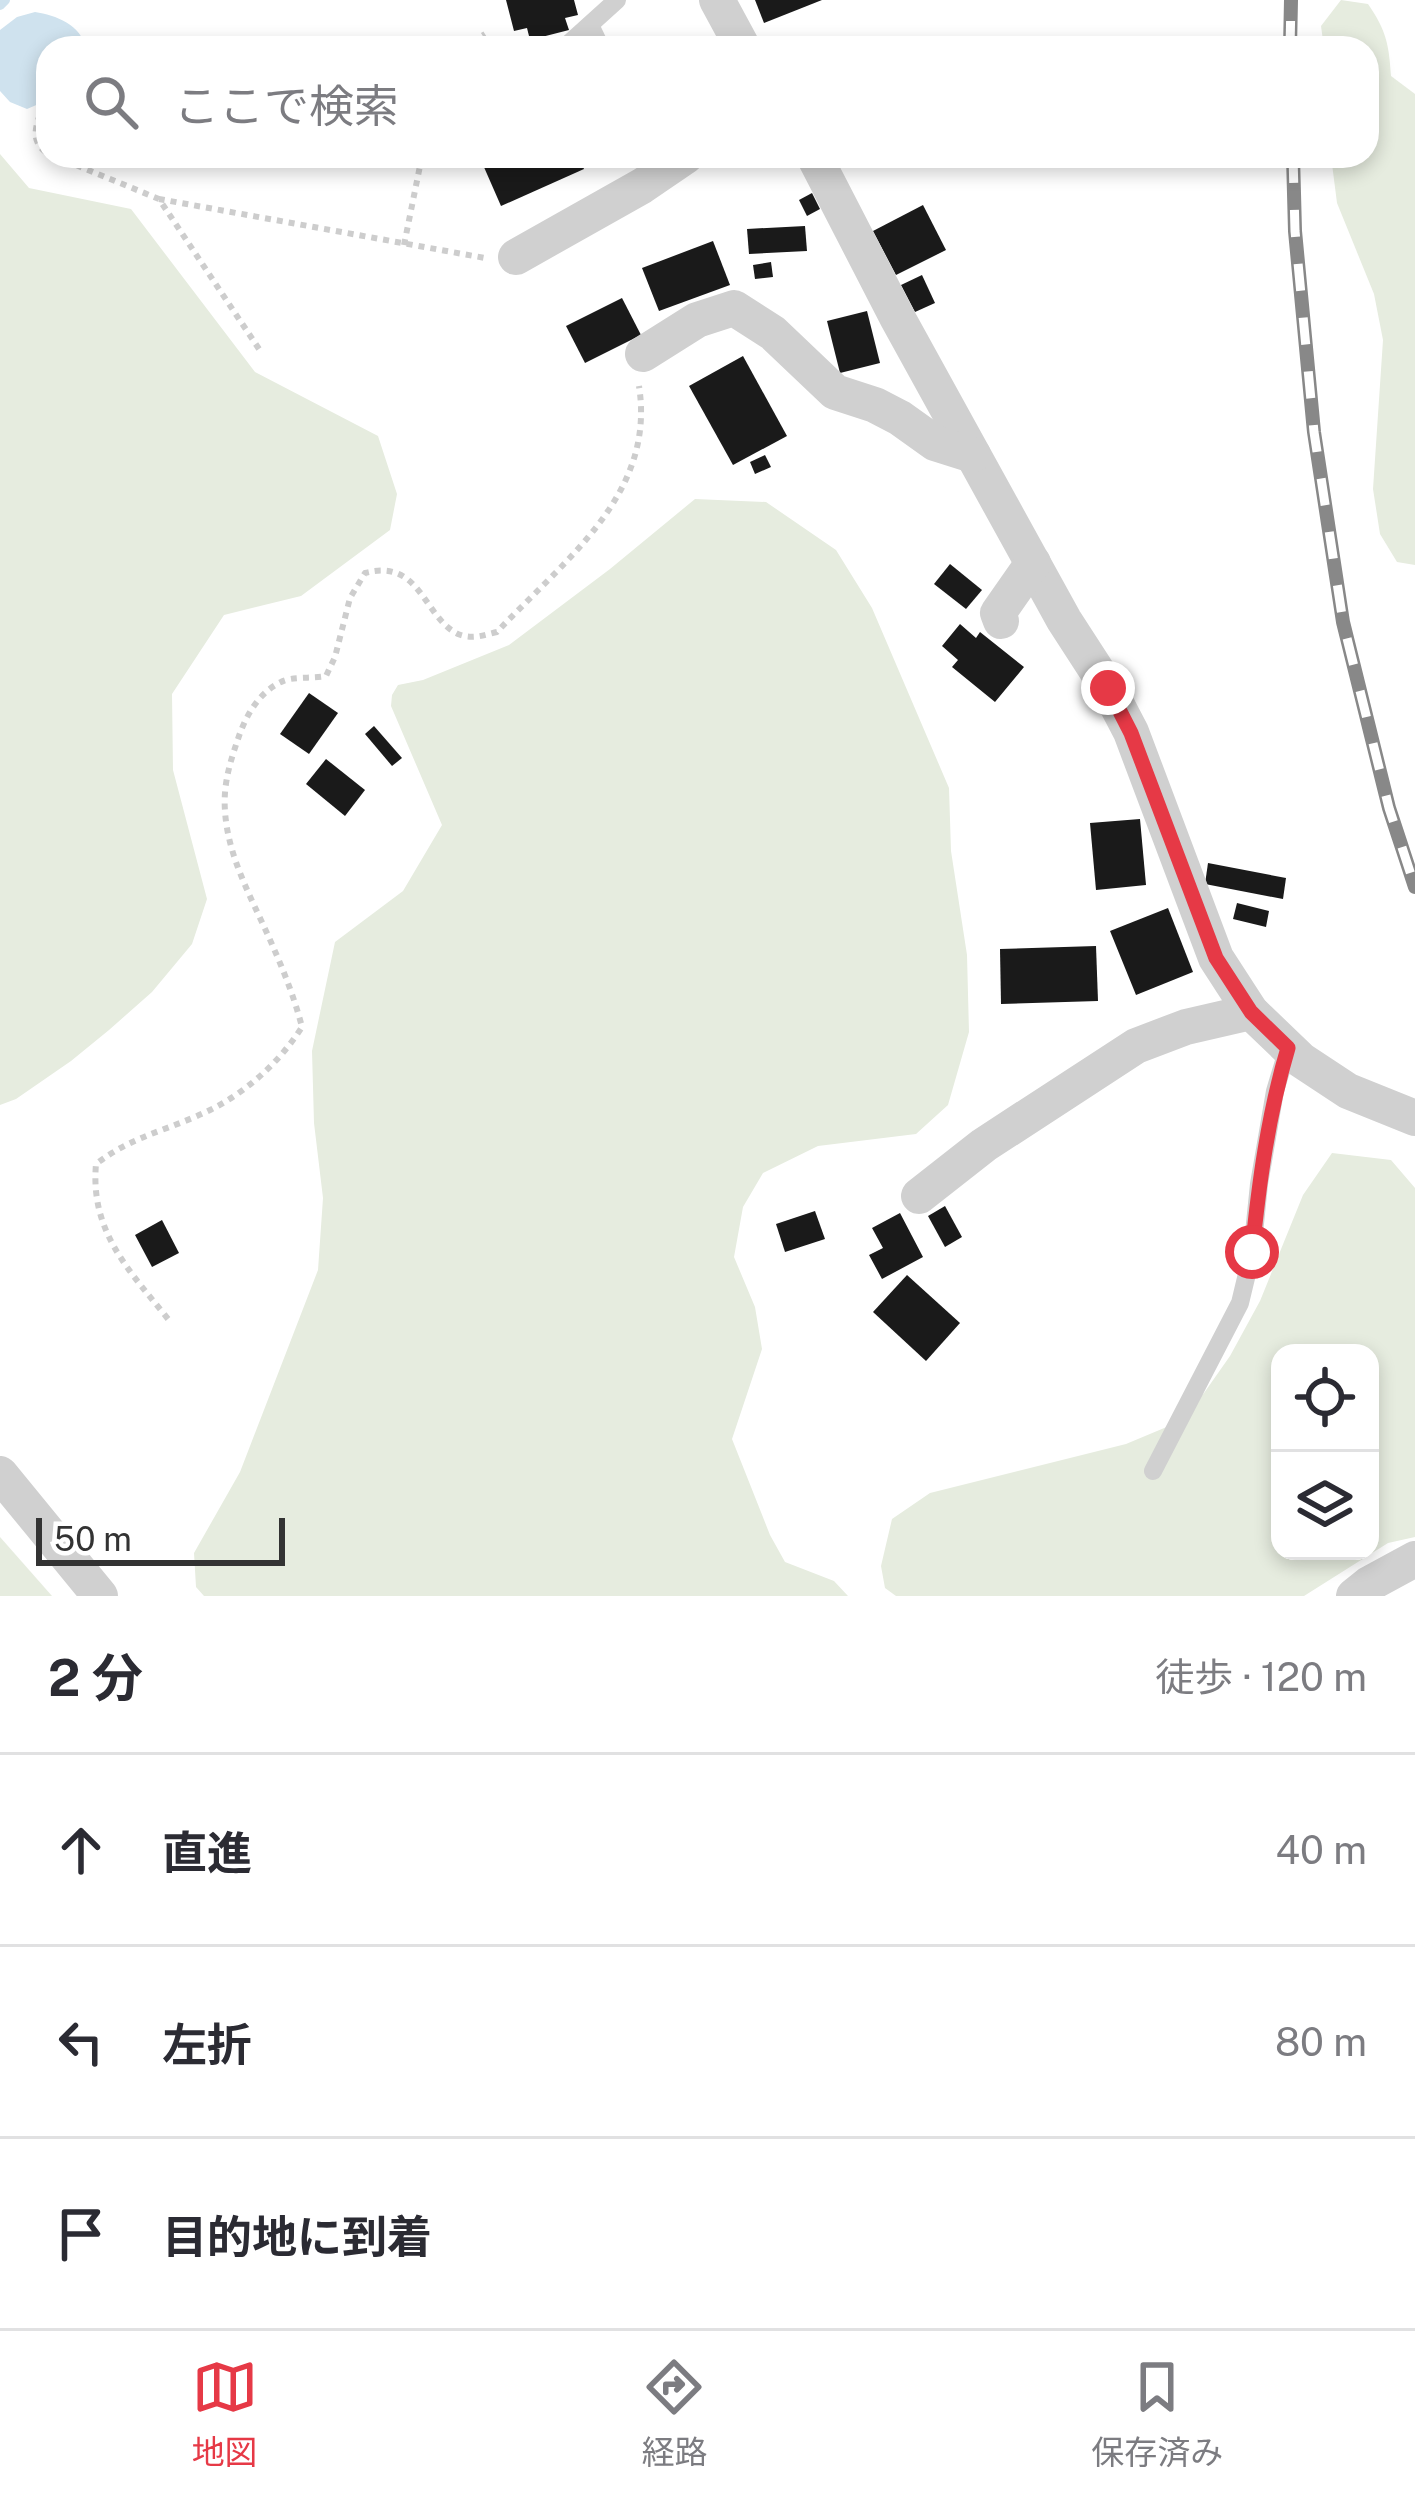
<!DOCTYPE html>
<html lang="ja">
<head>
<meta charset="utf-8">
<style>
	body { margin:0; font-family:"Public Sans","Noto Sans JP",sans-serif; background:#f7f7f7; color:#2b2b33 }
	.controls { position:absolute; right:36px; bottom:36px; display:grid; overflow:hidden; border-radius:24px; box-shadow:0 6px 18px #0003 }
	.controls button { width:108px; height:108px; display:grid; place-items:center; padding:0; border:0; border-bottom:3px solid #e1e1e2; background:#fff; color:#2b2b33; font:60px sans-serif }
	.scale { position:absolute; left:36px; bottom:30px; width:249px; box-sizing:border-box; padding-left:12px; border:6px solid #333; border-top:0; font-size:33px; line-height:42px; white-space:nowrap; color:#333; -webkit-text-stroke:9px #fff; paint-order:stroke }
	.stop { position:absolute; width:36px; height:36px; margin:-27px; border:9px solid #e63946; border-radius:50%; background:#fff }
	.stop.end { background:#e63946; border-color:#fff; box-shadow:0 3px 12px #0008 }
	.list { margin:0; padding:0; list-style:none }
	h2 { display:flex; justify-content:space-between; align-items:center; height:156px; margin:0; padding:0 48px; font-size:51px }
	h2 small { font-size:39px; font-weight:400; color:#7c7c81 }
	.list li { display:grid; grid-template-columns:78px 1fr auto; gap:36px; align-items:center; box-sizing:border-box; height:192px; padding:0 48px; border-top:3px solid #e1e1e2 }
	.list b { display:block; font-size:45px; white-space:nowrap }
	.list em { font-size:39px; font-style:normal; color:#7c7c81 }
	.icon { flex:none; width:66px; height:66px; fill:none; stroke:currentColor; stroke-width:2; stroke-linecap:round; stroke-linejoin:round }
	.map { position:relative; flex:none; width:1415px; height:1596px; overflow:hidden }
	.search { position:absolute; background:#fff; box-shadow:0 6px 18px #0003; left:36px; right:36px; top:36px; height:132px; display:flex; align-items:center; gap:30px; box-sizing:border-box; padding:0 42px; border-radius:36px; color:#7c7c81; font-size:45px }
	.sheet { height:732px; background:#fff }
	nav { display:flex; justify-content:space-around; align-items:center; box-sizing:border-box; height:168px; border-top:3px solid #e1e1e2; background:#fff; font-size:33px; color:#7c7c81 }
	nav a { display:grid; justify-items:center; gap:6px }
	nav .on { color:#e63946 }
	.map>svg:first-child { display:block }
	.green { fill:#e6ecdf; fill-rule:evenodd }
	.water { fill:#cfe2ee }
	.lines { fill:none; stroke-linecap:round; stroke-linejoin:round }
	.stream { stroke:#cfe2ee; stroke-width:10 }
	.building { fill:#1a1a1a }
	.path { stroke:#cdcdcd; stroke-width:6; stroke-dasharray:6 6; stroke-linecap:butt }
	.lane { stroke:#d0d0d0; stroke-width:18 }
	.street { stroke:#d0d0d0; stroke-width:36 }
	.rail-casing { stroke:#888; stroke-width:14 }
	.rail { stroke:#fff; stroke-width:9; stroke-dasharray:27; stroke-linecap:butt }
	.route { stroke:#e63946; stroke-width:15 }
</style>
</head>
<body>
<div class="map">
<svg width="1415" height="1596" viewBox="0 0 1415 1596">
	<rect width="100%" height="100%" fill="#fff"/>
	<g class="green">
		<path d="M1341,0L1368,4C1386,30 1389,44 1391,76L1415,94V565L1397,562L1380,534L1373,489L1383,340L1374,294L1337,203L1331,156H1367V48H1324L1321,26Z"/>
		<path d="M0,154L29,188L131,209L255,372L378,436L397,494L390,530L301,596L224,615L172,694L173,770L207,899L192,944L152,992L109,1030L71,1061L16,1099L0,1105Z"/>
		<path d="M695,499L766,502L836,550L872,608L949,788L951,851L967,955L969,1032L948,1105L916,1134L818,1146L763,1173L743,1207L734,1257L755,1307L762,1349L732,1439L770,1535L785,1562L834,1581L848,1596H204L196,1587L194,1553L240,1472L318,1270L323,1198L314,1123L312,1051L335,942L403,891L442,825L391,706L392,695L398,685L423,680L509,645L610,569Z"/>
		<path d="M1332,1153L1391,1160L1415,1188V1537L1388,1543L1304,1596H896L885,1588L881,1566L892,1519L930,1493L1126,1444L1169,1426L1204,1393L1230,1356L1260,1301L1303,1195ZM1280,1353H1370V1551H1280Z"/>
		<path d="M0,1537L52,1596H0Z"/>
	</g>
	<path class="water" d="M35,12C56,15 81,25 86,48H48V100L27,109L10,102L0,91V30L17,17Z"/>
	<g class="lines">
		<path class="stream" d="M0,5L5,0"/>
	</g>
	<g class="building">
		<path d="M506,0H574L578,15L565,18L569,30L530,40L527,28L514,31Z"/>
		<path d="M755,0H822L764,23Z"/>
		<path d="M484,156H578L584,169L501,206L480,158Z"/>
		<path d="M812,193L820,209L807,216L799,200Z"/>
		<path d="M923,205L946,250L896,275L873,231Z"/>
		<path d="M805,226L807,251L749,254L747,229Z"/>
		<path d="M713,241L730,285L659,311L642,268Z"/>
		<path d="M771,262L773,277L755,279L753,265Z"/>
		<path d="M922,275L935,303L915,312L901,285Z"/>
		<path d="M622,298L641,335L585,363L566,326Z"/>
		<path d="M867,311L880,363L840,373L827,321Z"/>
		<path d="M743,356L787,436L733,465L689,386Z"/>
		<path d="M765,455L771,467L755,474L750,462Z"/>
		<path d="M950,564L982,590L966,609L934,584Z"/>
		<path d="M960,624L976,638L980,632L1024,667L995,702L952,667L958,660L942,646Z"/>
		<path d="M309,693L338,713L309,754L280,734Z"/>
		<path d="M374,726L402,758L392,766L365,734Z"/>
		<path d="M326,759L365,790L345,816L306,784Z"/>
		<path d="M1140,819L1146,885L1096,890L1090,823Z"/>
		<path d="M1208,863L1286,878L1283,899L1205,884Z"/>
		<path d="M1237,903L1269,911L1266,927L1233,919Z"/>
		<path d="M1168,908L1193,972L1136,995L1110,931Z"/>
		<path d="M1096,946L1098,1001L1001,1004L1000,949Z"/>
		<path d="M945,1206L962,1237L945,1247L928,1216Z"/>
		<path d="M815,1211L825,1239L785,1252L776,1224Z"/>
		<path d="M900,1213L923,1257L882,1279L869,1255L883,1248L872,1228Z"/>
		<path d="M162,1220L179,1253L152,1267L135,1235Z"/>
		<path d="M907,1275L960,1323L926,1361L873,1312Z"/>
	</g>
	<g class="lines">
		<g class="path">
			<path d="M462,48L485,34"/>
			<path d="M40,114C34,132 32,142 48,154"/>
			<path d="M54,156L159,199"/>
			<path d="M404,245L422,156"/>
			<path d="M259,349L159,199L485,258"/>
			<path d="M168,1319C129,1270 90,1232 96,1164C130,1138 158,1133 197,1116C240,1098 277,1066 302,1027C295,1000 285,974 274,949C255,904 228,860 225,811C223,785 230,762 238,739C245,717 259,692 281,682C292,676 312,679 326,676L335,657L350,598L365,573C421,558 423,617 458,634C472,640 484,635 497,632C564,560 656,495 639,386"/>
		</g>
		<g class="lane">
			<path d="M590,25L601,48"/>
			<path d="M564,48L617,0"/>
			<path d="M1153,1471L1240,1303L1252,1253L1259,1184L1275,1091L1288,1048"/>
		</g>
		<g class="street">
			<path d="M717,0L743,48"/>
			<path d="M814,156L897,317L1064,620L1108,688L1131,732L1216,958L1251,1012L1301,1060L1348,1091L1415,1118"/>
			<path d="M516,257L642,186L686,156"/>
			<path d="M643,354L697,320L734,308L773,333L835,392L875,405L900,418L935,443L973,455"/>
			<path d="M1001,621L998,613L1033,563"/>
			<path d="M919,1196L984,1145L1136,1046L1186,1027L1251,1012"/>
			<path d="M0,1474L100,1596"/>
			<path d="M1354,1596L1369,1584L1415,1559"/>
		</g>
		<g class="rail-casing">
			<g id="rail">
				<path d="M1290,48L1291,0"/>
				<path d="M1293,156L1295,231L1314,432L1343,622L1389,808L1415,887"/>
			</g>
		</g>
		<use href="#rail" class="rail"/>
	</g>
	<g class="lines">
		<path class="route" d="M1108,688L1131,733L1216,958L1251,1012L1288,1048C1268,1115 1259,1183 1252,1252"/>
	</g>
</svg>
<div class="controls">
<button><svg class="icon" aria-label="locate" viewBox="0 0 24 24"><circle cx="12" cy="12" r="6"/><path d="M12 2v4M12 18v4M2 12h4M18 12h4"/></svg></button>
<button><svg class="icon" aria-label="layers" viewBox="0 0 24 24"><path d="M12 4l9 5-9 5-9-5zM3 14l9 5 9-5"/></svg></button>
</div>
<div class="scale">50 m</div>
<div class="stop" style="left:1252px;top:1252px"></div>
<div class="stop end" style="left:1108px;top:688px"></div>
<div class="search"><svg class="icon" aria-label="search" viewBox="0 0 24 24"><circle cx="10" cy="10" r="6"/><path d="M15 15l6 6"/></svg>ここで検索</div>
</div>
<section class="sheet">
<h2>2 分<small>徒歩 · 120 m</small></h2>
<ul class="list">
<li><svg class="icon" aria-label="ahead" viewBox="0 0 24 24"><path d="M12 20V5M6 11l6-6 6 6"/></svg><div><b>直進</b></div><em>40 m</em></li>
<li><svg class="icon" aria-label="left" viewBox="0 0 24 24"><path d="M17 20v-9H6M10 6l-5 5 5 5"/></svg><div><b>左折</b></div><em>80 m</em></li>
<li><svg class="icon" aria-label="arrive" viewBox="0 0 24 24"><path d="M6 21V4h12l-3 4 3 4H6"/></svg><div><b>目的地に到着</b></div></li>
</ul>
</section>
<nav>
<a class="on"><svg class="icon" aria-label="map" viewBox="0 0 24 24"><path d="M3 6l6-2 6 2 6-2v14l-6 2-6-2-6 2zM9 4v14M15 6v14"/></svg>地図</a>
<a><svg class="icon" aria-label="directions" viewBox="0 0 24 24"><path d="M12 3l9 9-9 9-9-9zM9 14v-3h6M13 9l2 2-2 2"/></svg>経路</a>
<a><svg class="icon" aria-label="saved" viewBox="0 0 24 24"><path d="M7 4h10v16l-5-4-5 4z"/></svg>保存済み</a>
</nav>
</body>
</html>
